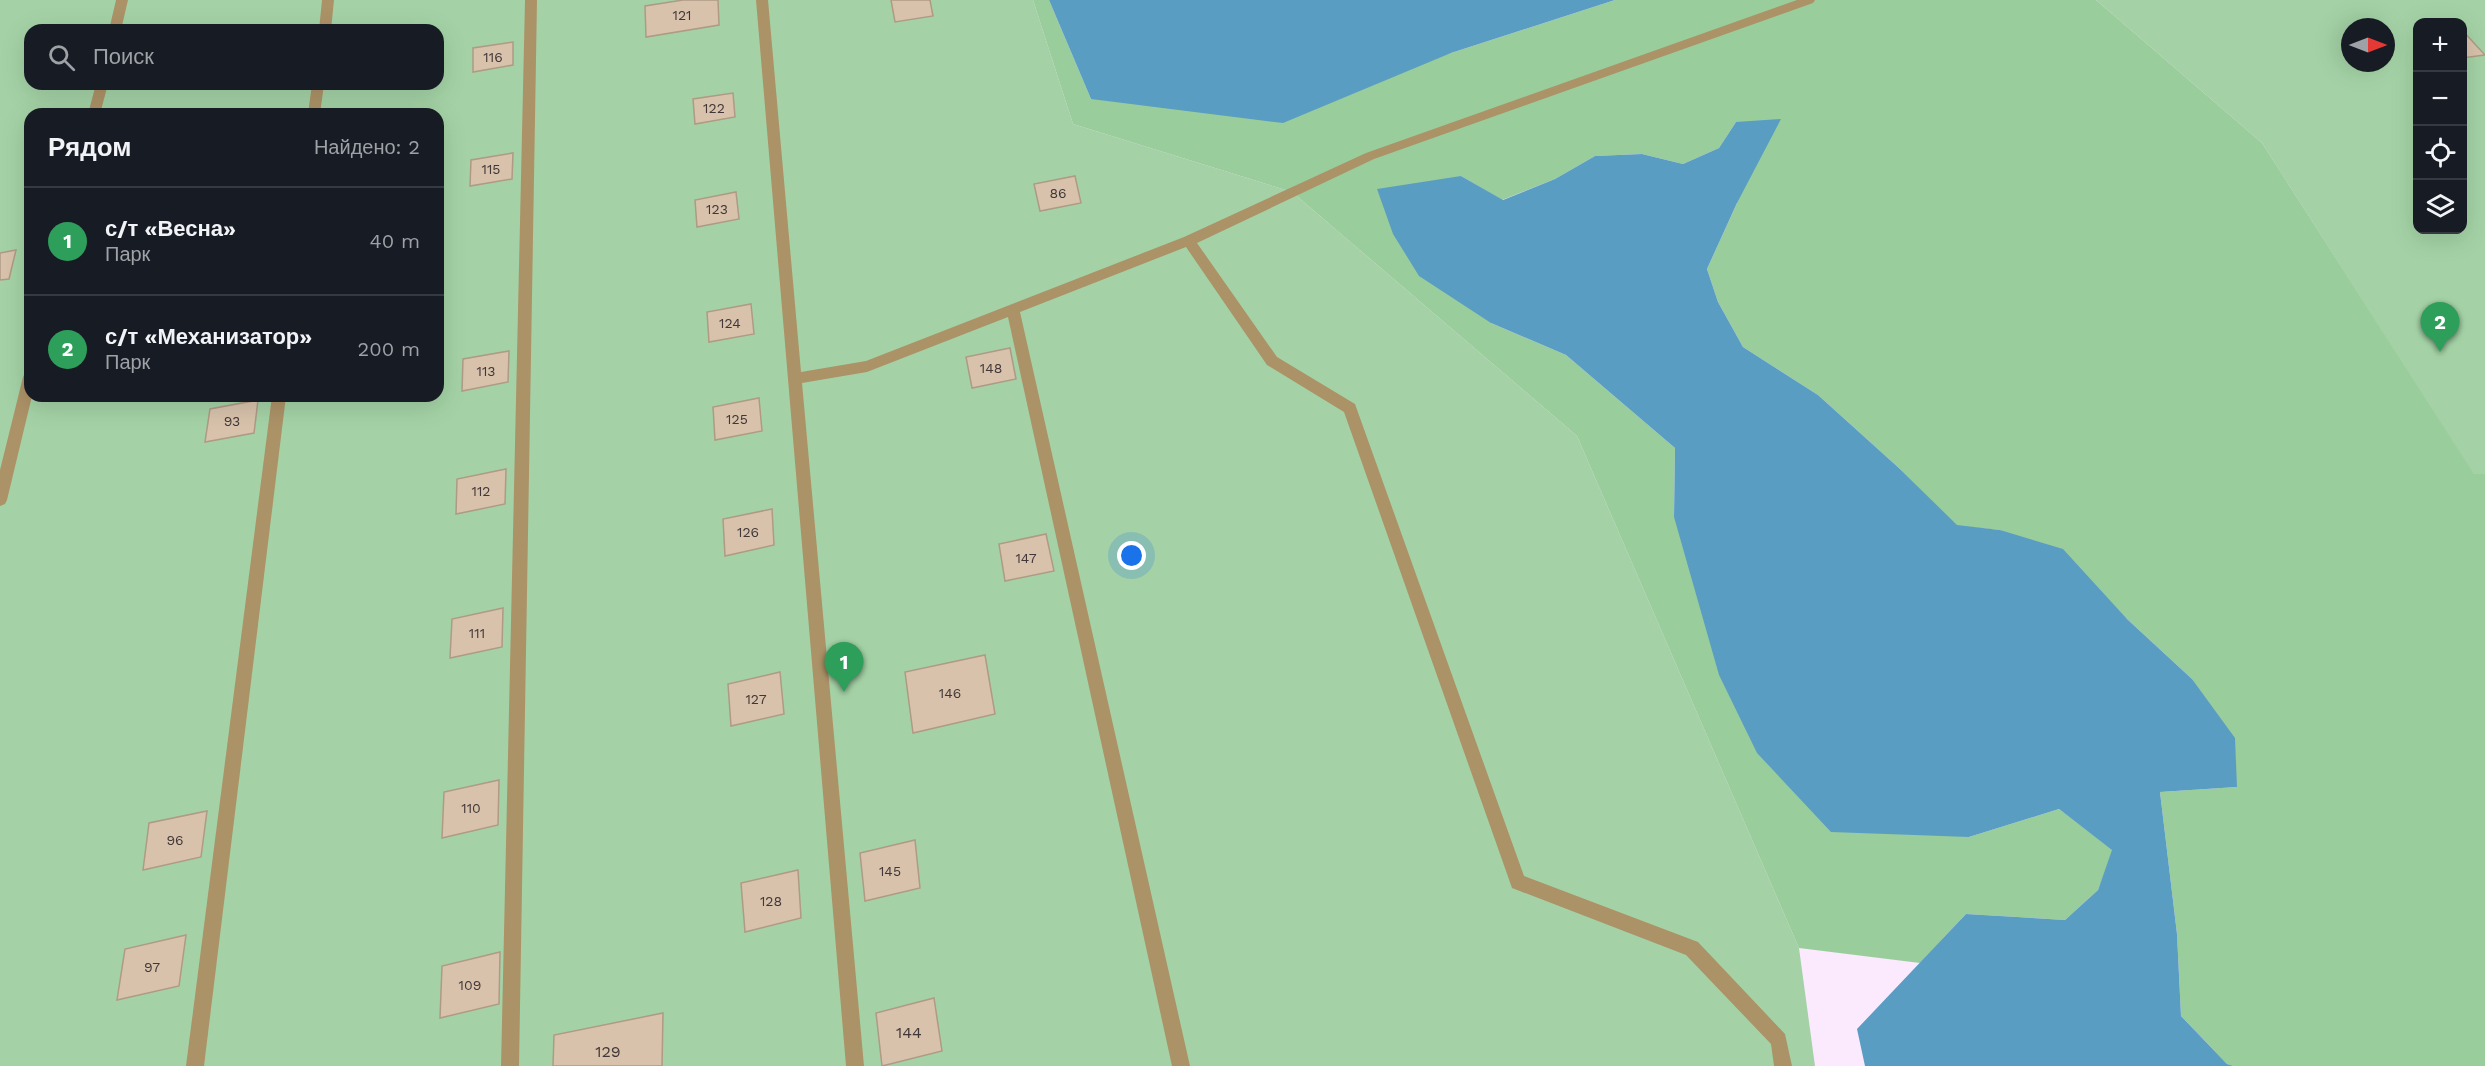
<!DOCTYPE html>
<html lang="ru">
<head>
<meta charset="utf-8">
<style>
	body { margin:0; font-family:"Work Sans",sans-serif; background:#242831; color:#f1f3f6 }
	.controls { position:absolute; right:18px; top:18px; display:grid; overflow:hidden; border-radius:12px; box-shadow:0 6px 24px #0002 }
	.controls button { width:54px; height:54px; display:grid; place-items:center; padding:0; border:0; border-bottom:2px solid #363941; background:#171b24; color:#f1f3f6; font:30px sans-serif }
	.compass { position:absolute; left:2341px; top:18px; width:54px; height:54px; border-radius:50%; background:#171b24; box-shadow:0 6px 24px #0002; rotate:90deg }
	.you { position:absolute; left:1132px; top:556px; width:21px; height:21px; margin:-15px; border:4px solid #fff; border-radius:50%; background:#1a73e8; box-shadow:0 0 0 9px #1a73e833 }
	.badge { display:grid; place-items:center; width:39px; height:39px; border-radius:50%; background:#8c9099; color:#fff; font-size:20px; font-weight:700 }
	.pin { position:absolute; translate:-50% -50px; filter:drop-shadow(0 2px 3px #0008) }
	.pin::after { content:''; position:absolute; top:32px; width:21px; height:18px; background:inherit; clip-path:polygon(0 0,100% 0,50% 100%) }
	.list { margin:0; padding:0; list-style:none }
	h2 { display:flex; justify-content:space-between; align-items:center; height:78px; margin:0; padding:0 24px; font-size:26px }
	h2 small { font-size:20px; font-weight:400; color:#9ea1a6 }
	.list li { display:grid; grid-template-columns:39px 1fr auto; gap:18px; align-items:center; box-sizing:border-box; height:108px; padding:0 24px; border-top:2px solid #363941 }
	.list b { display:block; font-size:22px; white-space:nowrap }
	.list p { margin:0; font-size:20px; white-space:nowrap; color:#9ea1a6 }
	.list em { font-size:20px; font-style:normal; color:#9ea1a6 }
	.icon { flex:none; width:33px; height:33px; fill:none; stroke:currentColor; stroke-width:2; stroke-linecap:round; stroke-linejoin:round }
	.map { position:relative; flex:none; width:2485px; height:1066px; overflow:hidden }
	.search { position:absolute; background:#171b24; box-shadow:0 6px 24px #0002; left:24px; top:24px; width:420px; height:66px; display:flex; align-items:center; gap:15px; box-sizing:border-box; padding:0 21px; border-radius:18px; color:#9ea1a6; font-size:22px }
	.panel { position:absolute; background:#171b24; box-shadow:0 6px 24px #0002; left:24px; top:108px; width:420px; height:294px; border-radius:18px }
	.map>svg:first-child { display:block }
	.green { fill:#a4d2a6; fill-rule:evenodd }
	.forest { fill:#9acd9c }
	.water { fill:#5a9dc3 }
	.building { fill:#d8c2ac; stroke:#af9a85; stroke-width:1.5 }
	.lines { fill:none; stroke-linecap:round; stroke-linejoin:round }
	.minor { fill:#ac9267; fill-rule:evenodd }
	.labels { text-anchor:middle; stroke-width:4.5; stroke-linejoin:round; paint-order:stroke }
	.number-label { font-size:14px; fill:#423738 }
	.near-number-label { font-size:16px; fill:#423738 }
</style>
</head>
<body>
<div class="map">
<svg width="2485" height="1066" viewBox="0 0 2485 1066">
	<rect width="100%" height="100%" fill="#fbeafd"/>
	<g class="green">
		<path d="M0,0H1033L1073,124L1292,192L1577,436L1799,948L1815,1066H0ZM30,30H438V84H30ZM30,114H438V396H30Z"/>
		<path d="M2096,0H2485V474L2474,475L2262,143ZM2418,22H2462V230H2418ZM2350,27H2386V63H2350Z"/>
	</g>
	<path class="forest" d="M1033,0H1049L1091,99L1451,53L1615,0H2096L2262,143L2474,474H2485V1066H2234L2227,1064L2181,1016L2177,934L2160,792L2237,787L2192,679L2127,619L2000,530L1957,526L1900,469L1818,395L1743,347L1718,302L1707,269L1737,203L1736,122L1719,148L1683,164L1642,154L1595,156L1555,179L1502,200L1461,176L1491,323L1566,355L1675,448L1674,517L1969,837L2059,809L2113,850L2098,890L2065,920L1966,914L1920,963L1799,948L1577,436L1292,192L1073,124Z"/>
	<g class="water">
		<path d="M1049,0H1615L1451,53L1283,123L1091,99Z"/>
		<path d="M1781,119L1737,203L1707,269L1718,302L1743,347L1818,395L1900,469L1957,525L2000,530L2063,549L2127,619L2192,679L2235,738L2237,787L2160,792L2177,934L2181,1016L2227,1064L2234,1066H1865L1857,1029L1966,914L2065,920L2098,890L2112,850L2059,809L1969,837L1831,832L1757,753L1719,675L1674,517L1675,448L1566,355L1491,323L1419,276L1393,234L1377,189L1461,176L1503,200L1555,179L1595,156L1642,154L1683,164L1719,148L1736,122Z"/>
	</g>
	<g class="building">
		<path d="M683,0H718L719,25L646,37L645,6Z"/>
		<path d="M891,0H930L933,16L895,22Z"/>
		<path d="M2462,30L2485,55L2462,58Z"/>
		<path d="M513,42V65L473,72V48Z"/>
		<path d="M733,93L735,117L695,124L693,99Z"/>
		<path d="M513,153L512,179L470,186L471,160Z"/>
		<path d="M1075,176L1081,203L1040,211L1034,184Z"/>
		<path d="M736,192L739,219L697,227L695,200Z"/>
		<path d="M16,250L9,279L0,280V253Z"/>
		<path d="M751,304L754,334L709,342L707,312Z"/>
		<path d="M1010,348L1016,379L972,388L966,357Z"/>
		<path d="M509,351L508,382L462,391L463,359Z"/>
		<path d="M759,398L762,431L715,440L713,407Z"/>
		<path d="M258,400L254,433L205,442L210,409Z"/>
		<path d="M506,469L505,504L456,514L457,479Z"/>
		<path d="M772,509L774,545L725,556L723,519Z"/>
		<path d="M1046,534L1054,571L1005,581L999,544Z"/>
		<path d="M503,608L502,647L450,658L452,619Z"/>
		<path d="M985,655L995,714L913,733L905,672Z"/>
		<path d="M780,672L784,714L731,726L728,684Z"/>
		<path d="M499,780L498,825L442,838L444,792Z"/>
		<path d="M207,811L201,857L143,870L149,823Z"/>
		<path d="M915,840L920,888L865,901L860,853Z"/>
		<path d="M798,870L801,918L745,932L741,883Z"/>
		<path d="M186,935L179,986L117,1000L125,949Z"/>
		<path d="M500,952L499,1004L440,1018L442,966Z"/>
		<path d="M934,998L942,1051L882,1066L876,1013Z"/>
		<path d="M663,1013L662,1066H553L554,1035Z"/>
	</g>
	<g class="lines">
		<g class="minor">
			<path d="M116,0H128L121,30H109Z"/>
			<path d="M322,0H334L331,30H319Z"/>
			<path d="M525,0H537L519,1066H501Z"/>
			<path d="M756,0H768L801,372L866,361L1184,237L1366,153L1797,0H1815L1813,3L1374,159L1197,243L1277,357L1355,404L1524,876L1698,942L1785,1034L1792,1066H1774L1771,1044L1686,955L1512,888L1344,412L1267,365L1186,247L1020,312L1190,1066H1172L1008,317L867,372L802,383L864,1066H846Z"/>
			<path d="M96,84H108L100,114H88Z"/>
			<path d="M312,84H324L320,114H308Z"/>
			<path d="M30,371V396H32L7,500L5,504L0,506V470L23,377L25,373Z"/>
			<path d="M272,396H286L204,1066H186Z"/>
		</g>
	</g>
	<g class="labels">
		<g class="number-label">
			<text x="682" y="20">121</text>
			<text x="493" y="62">116</text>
			<text x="714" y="113">122</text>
			<text x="491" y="174">115</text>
			<text x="1058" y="198">86</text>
			<text x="717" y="214">123</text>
			<text x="730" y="328">124</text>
			<text x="991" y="373">148</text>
			<text x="486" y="376">113</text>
			<text x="737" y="424">125</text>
			<text x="232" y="426">93</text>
			<text x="481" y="496">112</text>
			<text x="748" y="537">126</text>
			<text x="1026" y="563">147</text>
			<text x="477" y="638">111</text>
			<text x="950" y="698">146</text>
			<text x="756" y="704">127</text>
			<text x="471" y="813">110</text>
			<text x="175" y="845">96</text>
			<text x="890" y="876">145</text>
			<text x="771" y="906">128</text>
			<text x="152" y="972">97</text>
			<text x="470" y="990">109</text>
		</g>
		<g class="near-number-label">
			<text x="909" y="1038">144</text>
			<text x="608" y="1057">129</text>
		</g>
	</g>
</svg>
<div class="controls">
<button>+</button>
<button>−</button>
<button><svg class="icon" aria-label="locate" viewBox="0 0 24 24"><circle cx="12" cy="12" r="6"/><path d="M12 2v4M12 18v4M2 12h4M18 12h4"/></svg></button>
<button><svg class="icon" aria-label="layers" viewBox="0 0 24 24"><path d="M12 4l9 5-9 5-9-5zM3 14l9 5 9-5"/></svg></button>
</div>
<svg class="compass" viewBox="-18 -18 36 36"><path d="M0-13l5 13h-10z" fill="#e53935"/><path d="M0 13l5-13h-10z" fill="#9ea1a6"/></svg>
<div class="you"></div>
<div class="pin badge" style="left:844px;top:692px;background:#2e9e5b">1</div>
<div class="pin badge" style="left:2440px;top:352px;background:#2e9e5b">2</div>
<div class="search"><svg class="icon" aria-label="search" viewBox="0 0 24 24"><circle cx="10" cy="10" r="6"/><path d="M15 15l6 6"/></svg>Поиск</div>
<section class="panel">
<h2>Рядом<small>Найдено: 2</small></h2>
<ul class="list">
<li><span class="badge" style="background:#2e9e5b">1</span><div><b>с/т «Весна»</b><p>Парк</p></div><em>40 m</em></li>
<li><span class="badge" style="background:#2e9e5b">2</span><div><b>с/т «Механизатор»</b><p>Парк</p></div><em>200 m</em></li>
</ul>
</section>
</div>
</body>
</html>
